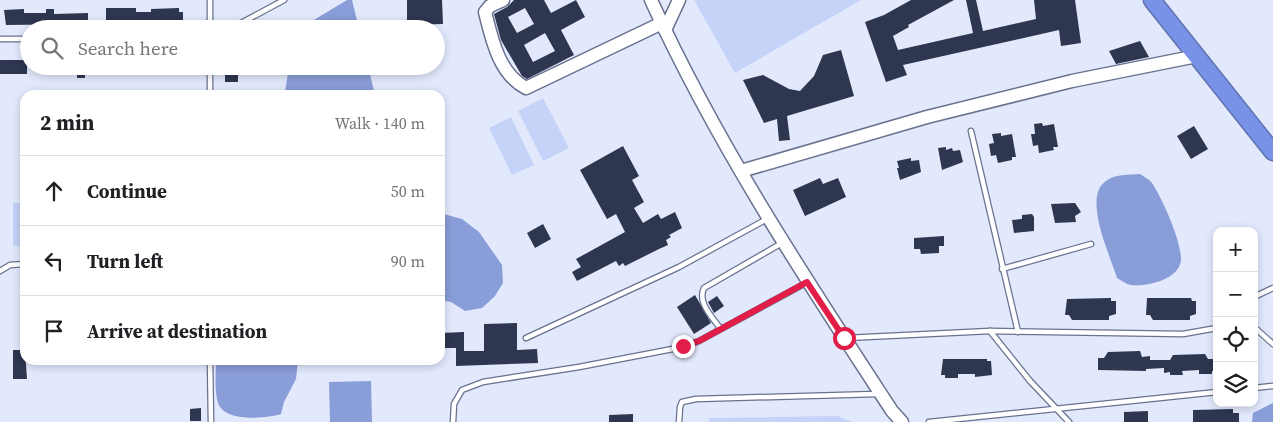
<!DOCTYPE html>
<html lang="en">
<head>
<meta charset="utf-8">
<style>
	body { margin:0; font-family:"Source Serif 4",serif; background:#f2f2f2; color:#202124 }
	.controls { position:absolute; right:15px; bottom:15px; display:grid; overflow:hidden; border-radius:10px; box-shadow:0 2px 8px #0003 }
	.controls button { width:45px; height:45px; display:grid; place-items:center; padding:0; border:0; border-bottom:1px solid #e0e0e0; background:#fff; color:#202124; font:25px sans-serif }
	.stop { position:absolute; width:15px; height:15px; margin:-11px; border:4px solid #e11d48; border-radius:50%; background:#fff }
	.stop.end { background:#e11d48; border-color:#fff; box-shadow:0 1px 5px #0008 }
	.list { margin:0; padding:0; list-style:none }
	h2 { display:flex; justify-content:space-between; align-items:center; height:65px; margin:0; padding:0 20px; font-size:21px }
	h2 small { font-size:16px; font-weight:400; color:#757577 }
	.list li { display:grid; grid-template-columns:32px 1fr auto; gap:15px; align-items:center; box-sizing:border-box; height:70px; padding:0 20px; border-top:1px solid #e0e0e0 }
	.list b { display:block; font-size:19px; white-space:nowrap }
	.list em { font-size:16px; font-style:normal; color:#757577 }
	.icon { flex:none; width:28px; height:28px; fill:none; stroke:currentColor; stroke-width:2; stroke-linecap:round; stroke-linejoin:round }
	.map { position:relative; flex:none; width:1273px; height:422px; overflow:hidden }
	.search { position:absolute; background:#fff; box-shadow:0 2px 8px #0003; left:20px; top:20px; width:425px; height:55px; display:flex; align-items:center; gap:12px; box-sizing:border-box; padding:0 18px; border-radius:28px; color:#757577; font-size:19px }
	.panel { position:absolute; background:#fff; box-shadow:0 2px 8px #0003; left:20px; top:90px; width:425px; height:275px; border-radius:15px }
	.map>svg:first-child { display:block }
	.green { fill:#c5d3f9 }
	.water { fill:#899dd8 }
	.building { fill:#2e3650; fill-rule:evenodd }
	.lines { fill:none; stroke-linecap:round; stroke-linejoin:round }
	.lane-casing { stroke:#68728f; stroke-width:7 }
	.secondary-casing { stroke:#68728f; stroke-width:15 }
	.highway-casing { stroke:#6073af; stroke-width:19 }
	.lane { stroke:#fff; stroke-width:4.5 }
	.secondary { stroke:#fff; stroke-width:12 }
	.highway { stroke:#7892e7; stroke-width:16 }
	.route { stroke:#e11d48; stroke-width:6 }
</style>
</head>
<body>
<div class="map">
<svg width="1273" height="422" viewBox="0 0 1273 422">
	<rect width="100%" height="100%" fill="#e2e9fd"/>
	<g class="green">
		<path d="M694,0H861L735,73Z"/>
		<path d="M543,98L569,148L543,161L518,111Z"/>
		<path d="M511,117L534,165L512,175L489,128Z"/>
		<rect x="13" y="203" width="12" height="43"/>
		<path d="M838,416L852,422H709V418Z"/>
	</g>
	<g class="water">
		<path d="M347,0H352L359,29H299Z"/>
		<path d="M289,66H368L375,95H293L285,92Z"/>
		<path d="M1140,174C1144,177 1149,179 1152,183C1162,198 1181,240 1181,259C1181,279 1147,287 1131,285C1126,284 1122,281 1117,278C1110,255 1082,197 1106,181C1114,174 1129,175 1140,174Z"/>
		<path d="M440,213L462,219L479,232L502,265L503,283L495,296L482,308L465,311L451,302L440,300Z"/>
		<path d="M216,360H298L296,379L284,402L281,414C263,419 225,422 218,403C214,390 216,373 216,360Z"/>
		<path d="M371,381L372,422H330L329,382Z"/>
		<path d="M1273,403V422H1252L1253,413Z"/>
	</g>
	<g class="building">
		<path d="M407,0H442L443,24L407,25Z"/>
		<path d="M514,0H544L551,13L576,0L585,17L561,30L574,55L527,79L522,76L501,40L494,14L507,7ZM525,8L534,24L517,33L508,17ZM545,33L555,51L533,62L524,45Z"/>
		<path d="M911,0H954L908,25L909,27L893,36L898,50L973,33L966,0H976L983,31L1036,19L1034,0H1075L1081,43L1061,46L1059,30L903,65L907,75L886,82L865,22L884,15Z"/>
		<path d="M106,8H136V12H151V9L179,8V12H183V21L106,22Z"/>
		<path d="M24,9V13H46V9H54V14L88,13V24L6,25L4,10Z"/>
		<path d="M1140,41L1149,57L1116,64L1109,51Z"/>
		<path d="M841,50L854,96L787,116L790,140L779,141L777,119L764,123L743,80L763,75L789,89L800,91L814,76L823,55Z"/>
		<rect x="0" y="60" width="27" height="14"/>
		<path d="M52,66H85V78H77V75H52Z"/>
		<path d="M102,66H132L133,74H102Z"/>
		<rect x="225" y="66" width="13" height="16"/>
		<path d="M1042,123L1043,126L1054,124L1058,147H1053L1054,150L1039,153L1038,145L1033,146L1031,134H1035L1034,124Z"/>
		<path d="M1194,126L1208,149L1191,159L1177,136Z"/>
		<path d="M1001,133V136L1012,134L1016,157H1012V160L998,163L996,155L991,156L989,144L994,143L992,134Z"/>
		<path d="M623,146L639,176L632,180L644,202L634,208L643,223L658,214L661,219L675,212L682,228L669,235L671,237L666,240L668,245L659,249L625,266L623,263L619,266L616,261L577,281L572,272L581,267L576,259L625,232L616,214L607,219L580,170Z"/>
		<path d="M946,147V150L952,148L953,151L960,150L963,162L942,170L938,148Z"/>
		<path d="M911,158V161L919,160L921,172L900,180L897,168H899L897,161Z"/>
		<path d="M820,178L823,184L838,178L846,197L805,216L793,190Z"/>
		<path d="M1075,203L1081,212L1075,216L1076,222L1055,223L1051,204Z"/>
		<path d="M1032,214L1034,217V231L1014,233L1012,220L1022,219V215Z"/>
		<path d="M543,224L551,239L535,248L527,233Z"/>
		<path d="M944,236V246H939V253L921,254L920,249H914V238Z"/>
		<path d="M695,295L711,323L694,334L677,307Z"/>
		<path d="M717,296L724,306L714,313L708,302Z"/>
		<path d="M1111,298V301H1116V314L1109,316V320H1072L1069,315H1065L1067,299Z"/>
		<path d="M1147,298H1191L1192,301H1196V314L1190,316V320H1153L1150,315H1146Z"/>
		<path d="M517,323V350L537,349L538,363L456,366V348H440V333L464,332V351H484V324Z"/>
		<path d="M13,350H25L27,379H13Z"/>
		<path d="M1140,351L1142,357L1150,356V360H1170L1173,355L1205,354L1208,359H1215V371H1212V374H1199V370L1182,371L1183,375H1170V372L1164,373V368L1146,369V371L1098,370V358H1104L1108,352Z"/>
		<path d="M943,359H987V361H991L992,375L975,377V374H958V378H945V375H941Z"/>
		<path d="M201,408V421H190V409Z"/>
		<path d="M1233,409V413H1239V422H1193V410Z"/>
		<path d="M1148,411V422H1124V412Z"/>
		<path d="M633,414V422H609V415Z"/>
	</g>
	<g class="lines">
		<g class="lane-casing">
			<g id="lane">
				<path d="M210,0V29"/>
				<path d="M230,29L284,0"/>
				<path d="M0,39H29"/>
				<path d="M210,95V66"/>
				<path d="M971,131L1018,332"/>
				<path d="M1002,269L1091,244"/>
				<path d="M0,271L10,265L25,264"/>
				<path d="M1254,297L1273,288"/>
				<path d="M1254,327L1273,344"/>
				<path d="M720,328C712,317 697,302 704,288L782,243"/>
				<path d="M990,331L1030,381L1069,422"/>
				<path d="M526,338L679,267L767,219"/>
				<path d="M846,338L990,331L1183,334L1217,328"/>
				<path d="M210,360L211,422"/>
				<path d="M1254,388L1273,386"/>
				<path d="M453,422L454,404L462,390L483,382L579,367L683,347L699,341L806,283"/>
				<path d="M679,422L680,407L682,402L696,399L877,394"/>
				<path d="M929,422L1217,392"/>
			</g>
		</g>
		<g class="secondary-casing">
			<g id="secondary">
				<path d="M503,0L490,6L485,12C492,40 499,74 526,88L662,23"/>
				<path d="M651,0C717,145 805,278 892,411L902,422"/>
				<path d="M665,30L679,0"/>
				<path d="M741,171L927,117L1072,81L1197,56"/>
			</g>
		</g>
		<g class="highway-casing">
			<path id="highway" d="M1152,0L1273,152"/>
		</g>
		<use href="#lane" class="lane"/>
		<use href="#secondary" class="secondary"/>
		<use href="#highway" class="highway"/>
	</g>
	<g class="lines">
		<path class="route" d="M683,346L699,341L807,282L844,338"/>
	</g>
</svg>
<div class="controls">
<button>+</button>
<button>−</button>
<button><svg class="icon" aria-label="locate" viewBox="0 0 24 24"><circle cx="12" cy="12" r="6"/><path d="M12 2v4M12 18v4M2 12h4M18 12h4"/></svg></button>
<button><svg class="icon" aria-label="layers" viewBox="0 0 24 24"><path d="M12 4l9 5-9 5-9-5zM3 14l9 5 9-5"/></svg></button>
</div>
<div class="stop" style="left:844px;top:338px"></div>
<div class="stop end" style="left:683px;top:346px"></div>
<div class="search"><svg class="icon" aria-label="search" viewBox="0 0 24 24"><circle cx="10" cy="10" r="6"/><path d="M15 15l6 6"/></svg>Search here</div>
<section class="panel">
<h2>2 min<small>Walk · 140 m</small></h2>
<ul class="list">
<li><svg class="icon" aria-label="ahead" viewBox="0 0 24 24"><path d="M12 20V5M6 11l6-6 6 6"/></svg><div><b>Continue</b></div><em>50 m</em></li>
<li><svg class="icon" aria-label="left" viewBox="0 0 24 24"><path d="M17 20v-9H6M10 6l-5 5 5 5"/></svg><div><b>Turn left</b></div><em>90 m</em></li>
<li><svg class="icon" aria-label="arrive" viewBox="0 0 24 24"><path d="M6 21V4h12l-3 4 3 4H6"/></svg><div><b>Arrive at destination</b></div></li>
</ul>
</section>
</div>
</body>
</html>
